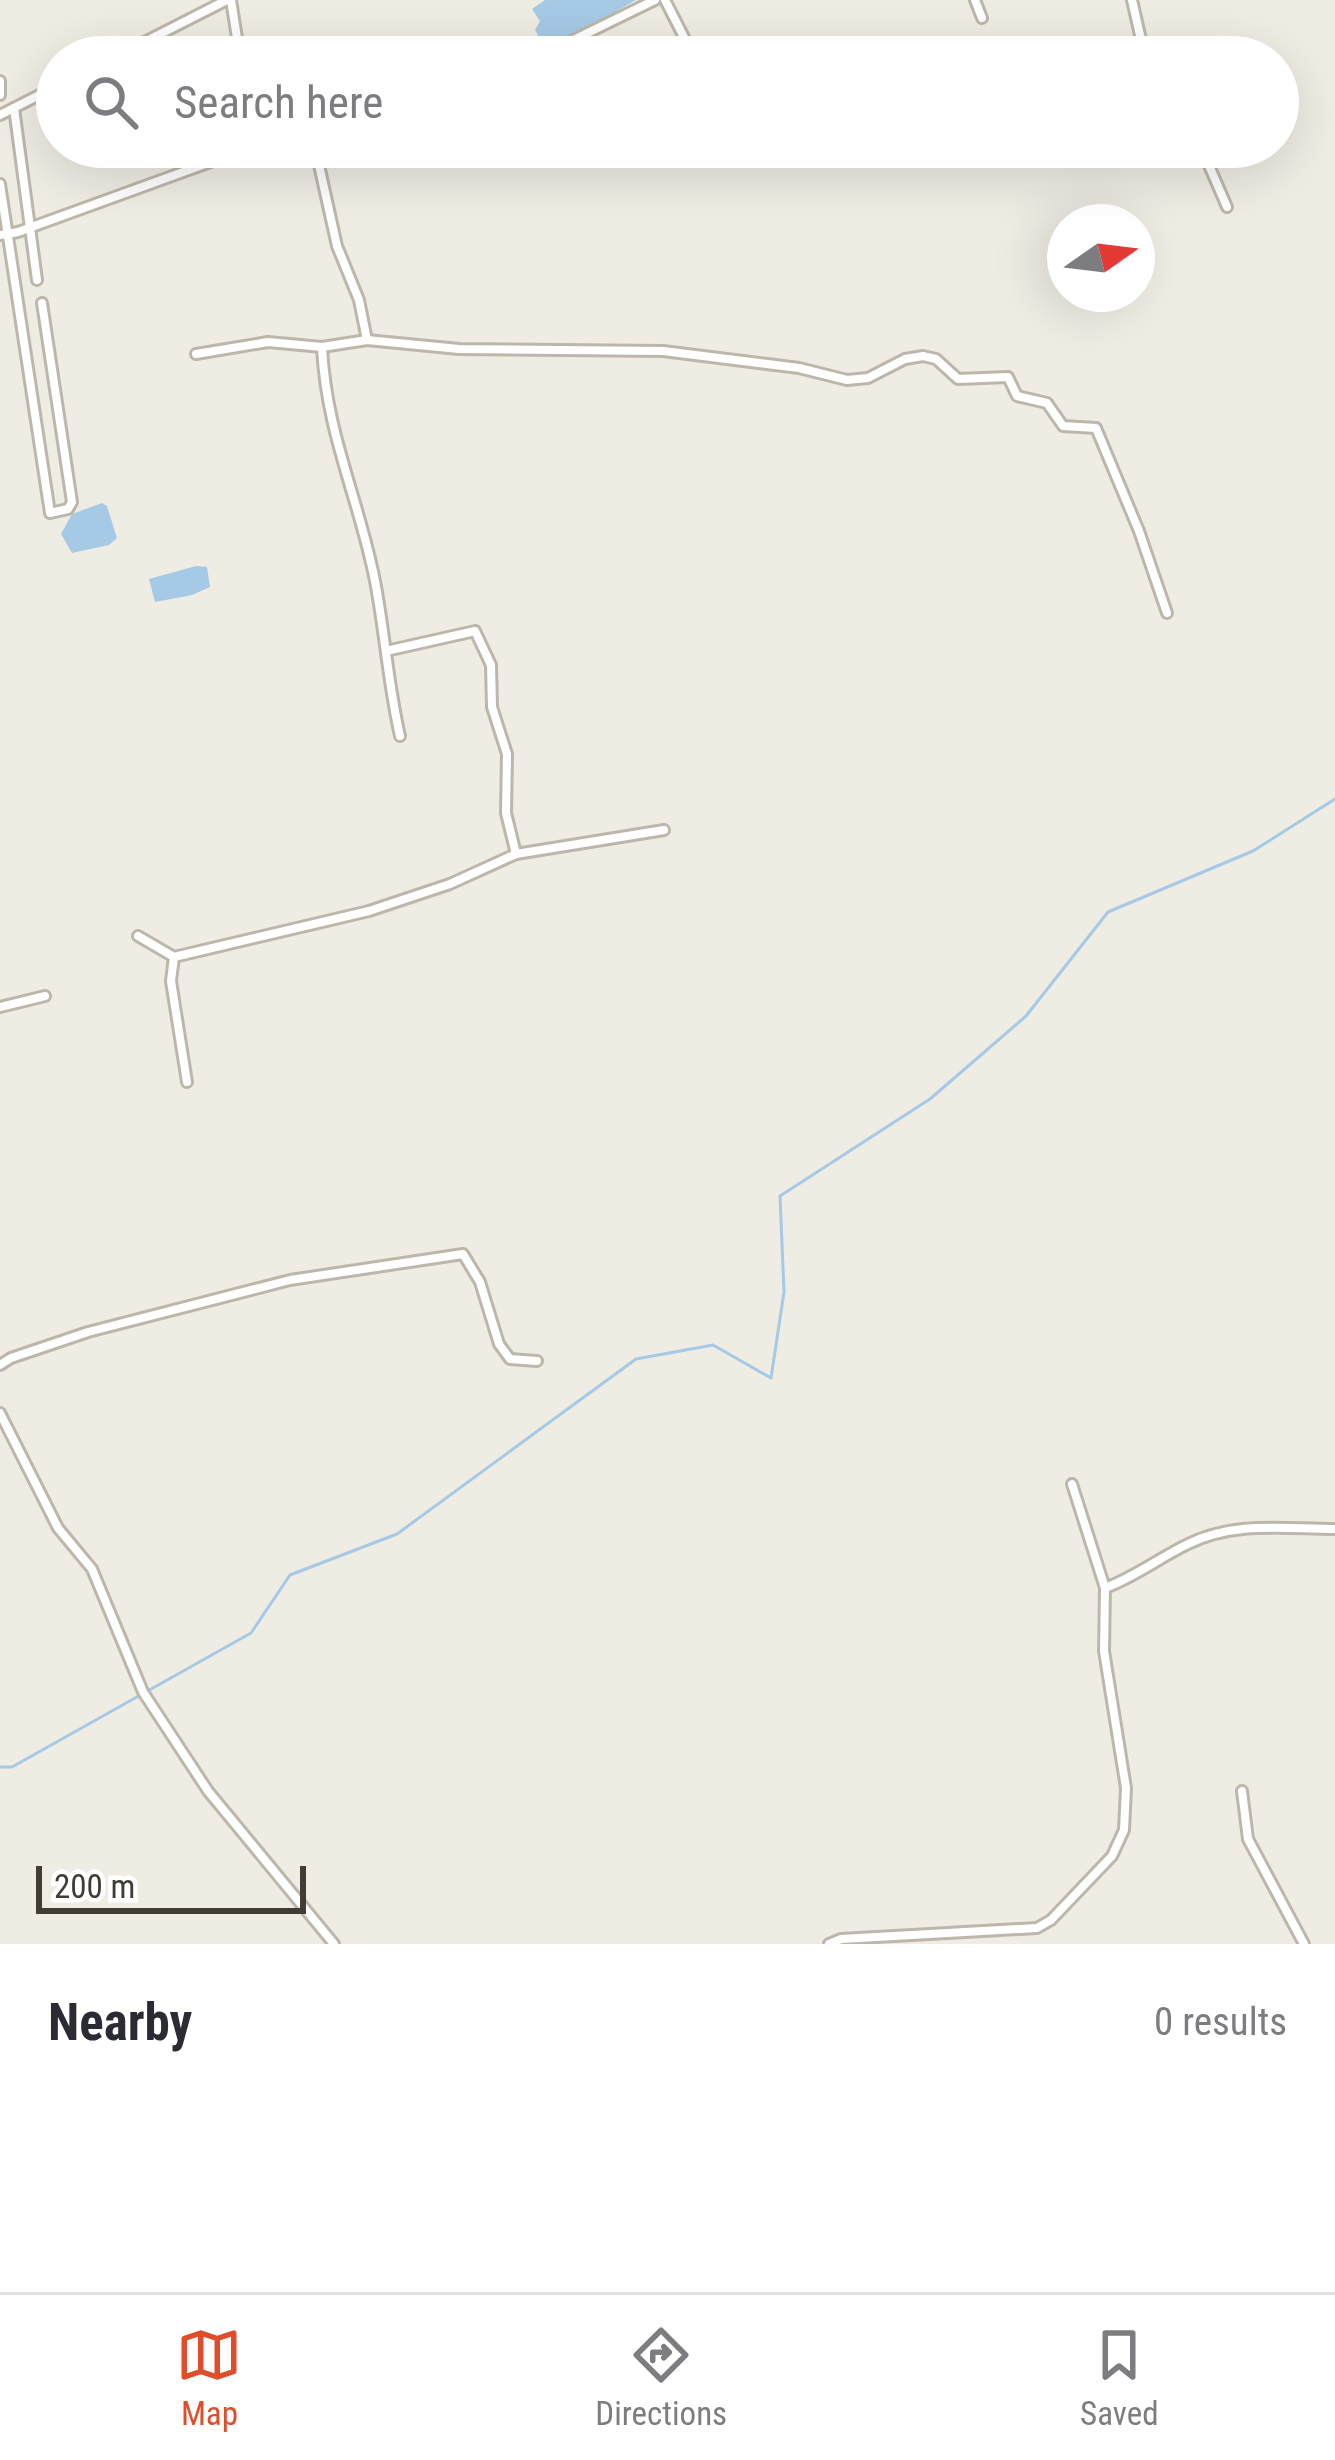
<!DOCTYPE html>
<html lang="en">
<head>
<meta charset="utf-8">
<style>
	body { margin:0; font-family:"Roboto Condensed",sans-serif; background:#f7f7f7; color:#2b2b33 }
	.compass { position:absolute; left:1047px; top:204px; width:108px; height:108px; border-radius:50%; background:#fff; box-shadow:0 12px 48px #0002; rotate:76deg }
	.scale { position:absolute; left:36px; bottom:30px; width:270px; box-sizing:border-box; padding-left:12px; border:6px solid #413d35; border-top:0; font-size:33px; line-height:42px; white-space:nowrap; color:#413d35; -webkit-text-stroke:9px #fff; paint-order:stroke }
	.list { margin:0; padding:0; list-style:none }
	h2 { display:flex; justify-content:space-between; align-items:center; height:156px; margin:0; padding:0 48px; font-size:51px }
	h2 small { font-size:39px; font-weight:400; color:#7c7c81 }
	.icon { flex:none; width:66px; height:66px; fill:none; stroke:currentColor; stroke-width:2; stroke-linecap:round; stroke-linejoin:round }
	.map { position:relative; flex:none; width:1335px; height:1944px; overflow:hidden }
	.search { position:absolute; background:#fff; box-shadow:0 12px 48px #0002; left:36px; right:36px; top:36px; height:132px; display:flex; align-items:center; gap:30px; box-sizing:border-box; padding:0 42px; border-radius:66px; color:#7c7c81; font-size:45px }
	.sheet { height:348px; background:#fff }
	nav { display:flex; justify-content:space-around; align-items:center; box-sizing:border-box; height:168px; border-top:3px solid #e1e1e2; background:#fff; font-size:33px; color:#7c7c81 }
	nav a { display:grid; justify-items:center; gap:6px }
	nav .on { color:#df4d2b }
	.map>svg:first-child { display:block }
	.water { fill:#a6c9e6 }
	.lines { fill:none; stroke-linecap:round; stroke-linejoin:round }
	.stream { stroke:#a6c9e6; stroke-width:3 }
	.minor-casing { stroke:#bdb7ab; stroke-width:14 }
	.minor { stroke:#fff; stroke-width:8 }
</style>
</head>
<body>
<div class="map">
<svg width="1335" height="1944" viewBox="0 0 1335 1944">
	<rect width="100%" height="100%" fill="#efece4"/>
	<g class="water">
		<path d="M545,0H636L547,51L535,30L540,21L532,9Z"/>
		<path d="M102,503L107,506L117,538L109,545L72,553L61,534L72,514Z"/>
		<path d="M196,566L207,567L210,587L192,595L155,602L149,579Z"/>
	</g>
	<g class="lines">
		<path class="stream" d="M0,1767H12L251,1633L290,1575L397,1534L636,1359L713,1345L771,1378L784,1292L780,1196L930,1099L1026,1016L1108,912L1253,851L1335,799"/>
		<g class="minor-casing">
			<g id="minor">
				<path d="M231,0L240,57"/>
				<path d="M665,0L694,57"/>
				<path d="M975,0L982,18"/>
				<path d="M1132,0L1145,57"/>
				<path d="M115,57L227,0"/>
				<path d="M553,57L563,45L655,0"/>
				<path d="M0,81V95"/>
				<path d="M14,108L37,280"/>
				<path d="M0,115L57,86"/>
				<path d="M315,147L337,246L359,300L367,340"/>
				<path d="M1201,147L1227,207"/>
				<path d="M0,184L50,513L68,509L72,502L42,303"/>
				<path d="M0,235L18,232L252,147"/>
				<path d="M322,347C326,433 359,499 375,581C385,633 388,684 400,736"/>
				<path d="M196,354L268,342L322,347L367,340L459,349L663,351L799,368L847,380L868,378L905,359L923,356L936,359L958,379L1008,377L1017,396L1047,403L1063,426L1096,428L1139,531L1167,613"/>
				<path d="M386,651L475,631L491,665L492,707L507,754L506,813L516,854"/>
				<path d="M138,936L174,957L369,911L450,884L516,854L664,830"/>
				<path d="M174,957L171,981L187,1082"/>
				<path d="M0,1007L45,996"/>
				<path d="M0,1365L11,1358L88,1332L290,1280L463,1254L480,1282L499,1344L510,1359L537,1361"/>
				<path d="M0,1413L58,1528L92,1569L143,1692L208,1791L334,1944"/>
				<path d="M1105,1588C1135,1577 1159,1558 1188,1544C1235,1521 1284,1529 1335,1529"/>
				<path d="M1242,1791L1248,1839L1304,1944"/>
				<path d="M829,1944L841,1939L1037,1928L1051,1920L1112,1856L1124,1830L1126,1788L1104,1651L1105,1588L1072,1484"/>
			</g>
		</g>
		<use href="#minor" class="minor"/>
	</g>
</svg>
<svg class="compass" viewBox="-18 -18 36 36"><path d="M0-13l5 13h-10z" fill="#e53935"/><path d="M0 13l5-13h-10z" fill="#7c7c81"/></svg>
<div class="scale">200 m</div>
<div class="search"><svg class="icon" aria-label="search" viewBox="0 0 24 24"><circle cx="10" cy="10" r="6"/><path d="M15 15l6 6"/></svg>Search here</div>
</div>
<section class="sheet">
<h2>Nearby<small>0 results</small></h2>
<ul class="list">
</ul>
</section>
<nav>
<a class="on"><svg class="icon" aria-label="map" viewBox="0 0 24 24"><path d="M3 6l6-2 6 2 6-2v14l-6 2-6-2-6 2zM9 4v14M15 6v14"/></svg>Map</a>
<a><svg class="icon" aria-label="directions" viewBox="0 0 24 24"><path d="M12 3l9 9-9 9-9-9zM9 14v-3h6M13 9l2 2-2 2"/></svg>Directions</a>
<a><svg class="icon" aria-label="saved" viewBox="0 0 24 24"><path d="M7 4h10v16l-5-4-5 4z"/></svg>Saved</a>
</nav>
</body>
</html>
